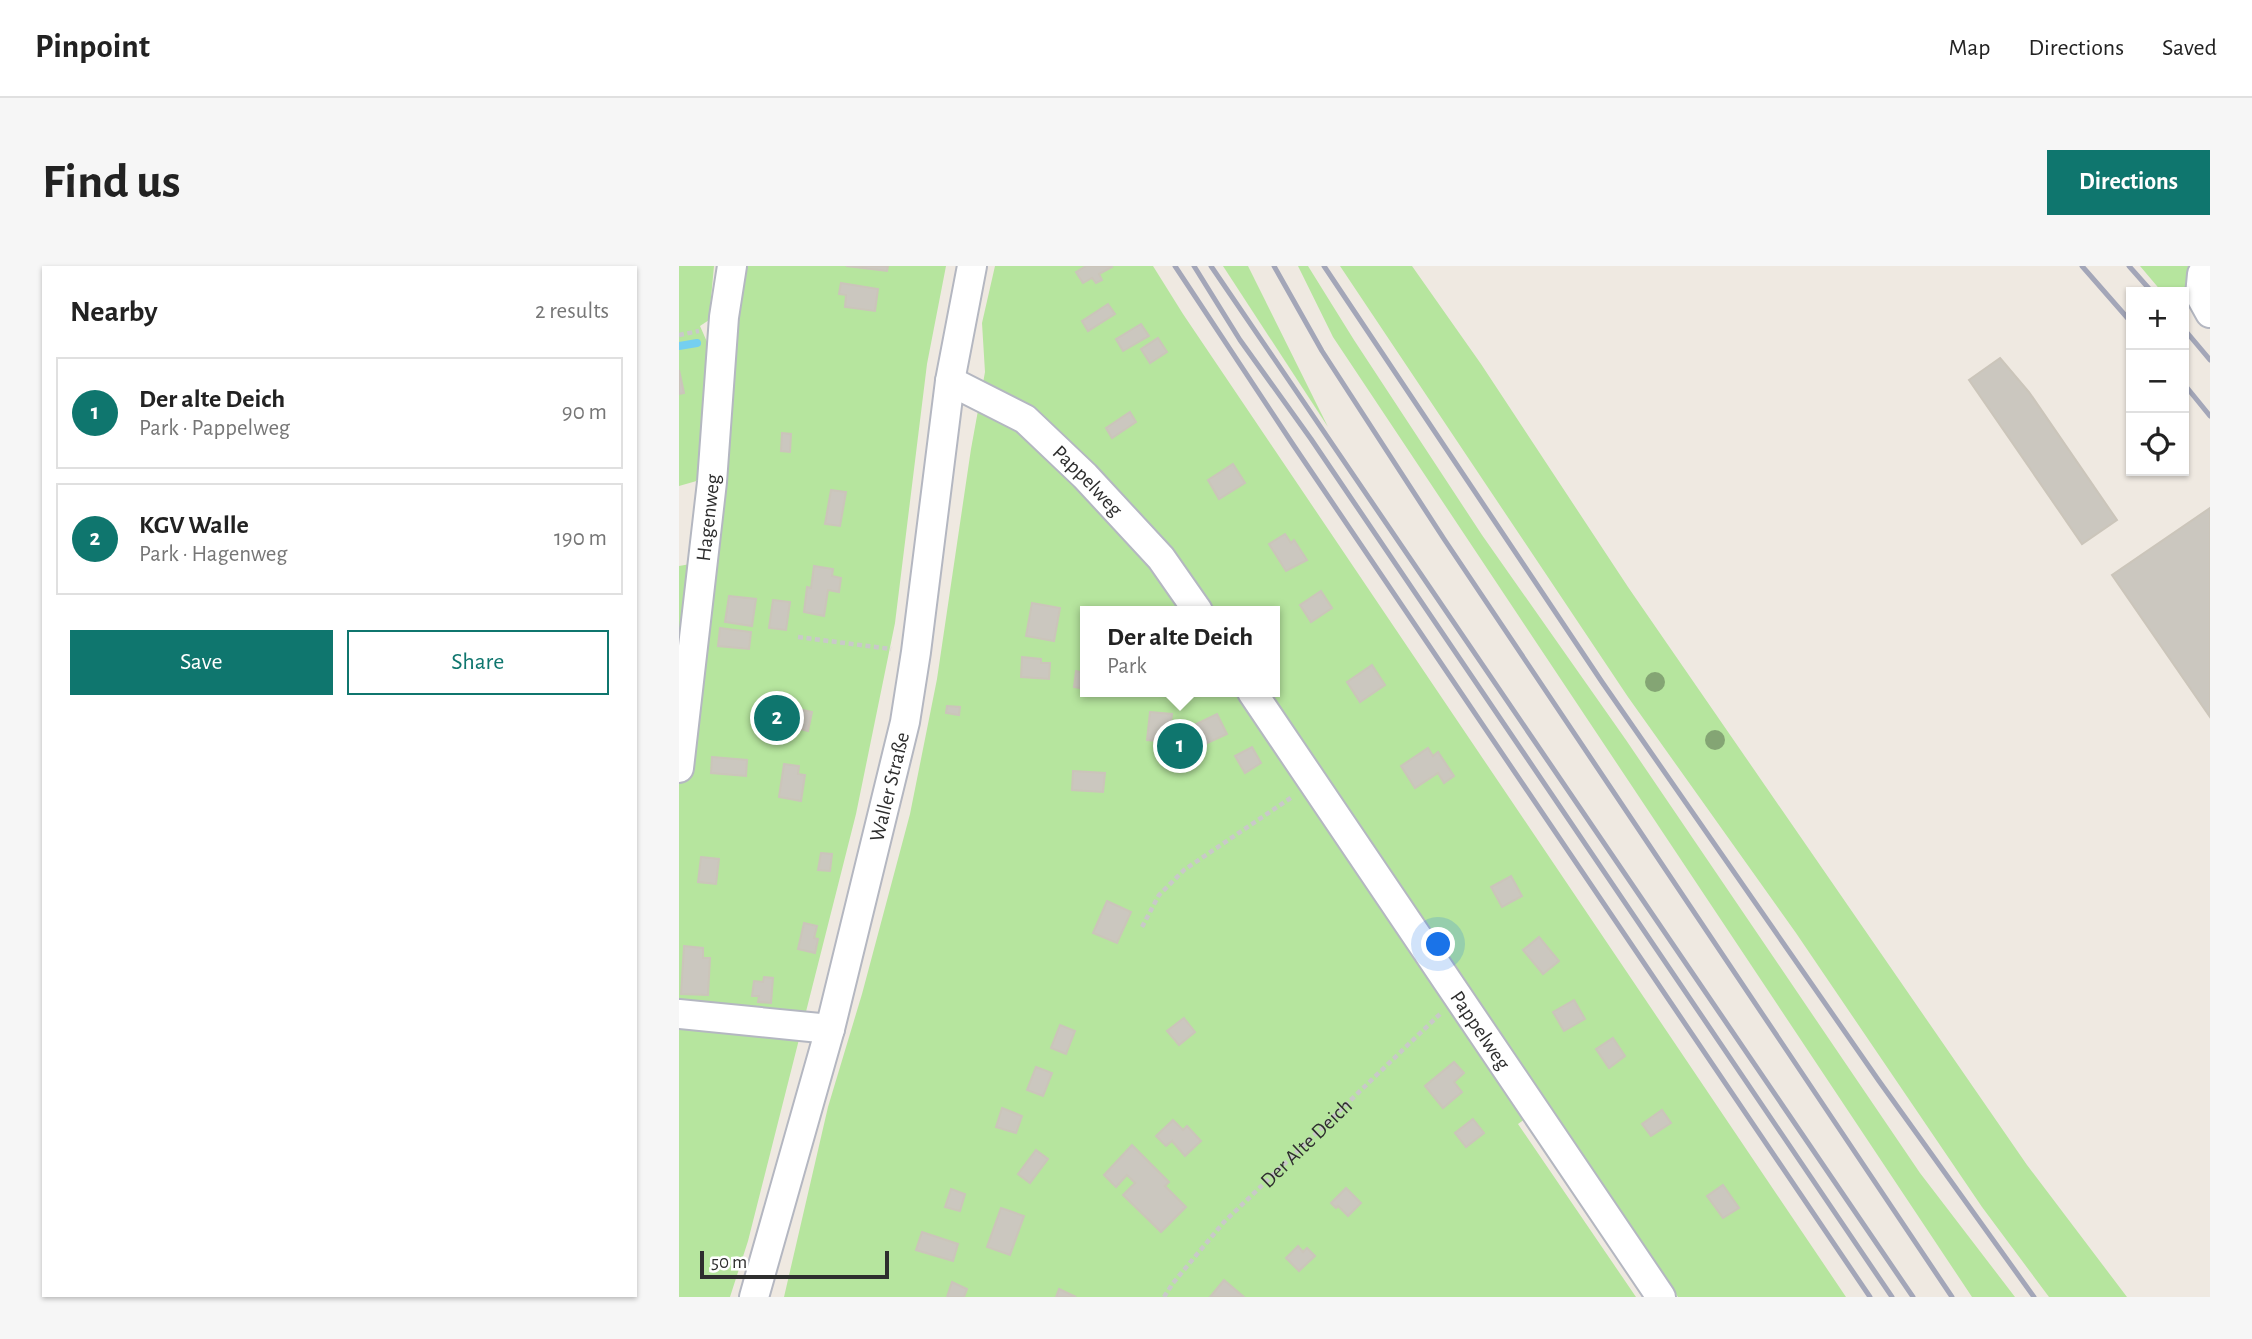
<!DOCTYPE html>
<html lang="en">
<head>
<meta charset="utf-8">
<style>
	body { margin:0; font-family:"Alegreya Sans",sans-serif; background:#f6f6f6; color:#222 }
	.controls { position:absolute; right:21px; top:21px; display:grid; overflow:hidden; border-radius:0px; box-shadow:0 2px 5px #0004 }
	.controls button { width:63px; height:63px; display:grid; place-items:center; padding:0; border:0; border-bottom:2px solid #e0e0e0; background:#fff; color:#222; font:35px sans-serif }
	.scale { position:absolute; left:21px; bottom:18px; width:189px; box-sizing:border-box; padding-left:7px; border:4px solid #2e2e2e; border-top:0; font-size:19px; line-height:24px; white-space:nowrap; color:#2e2e2e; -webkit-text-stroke:5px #fff; paint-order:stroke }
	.you { position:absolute; left:760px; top:679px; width:24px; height:24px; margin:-18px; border:5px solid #fff; border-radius:50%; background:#1a73e8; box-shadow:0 0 0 10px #1a73e833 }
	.badge { display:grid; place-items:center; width:46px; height:46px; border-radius:50%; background:#0f766e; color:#fff; font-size:23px; font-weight:700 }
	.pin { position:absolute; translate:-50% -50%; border:4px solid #fff; box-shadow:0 2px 7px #0006 }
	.popup { position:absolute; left:401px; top:340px; width:200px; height:91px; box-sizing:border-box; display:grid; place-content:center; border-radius:0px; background:#fff; filter:drop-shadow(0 2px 5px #0005); font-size:23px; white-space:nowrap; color:#767676 }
	.popup b { font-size:26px; color:#222 }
	.popup::after { content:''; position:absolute; left:50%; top:100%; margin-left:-14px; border:14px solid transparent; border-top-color:#fff }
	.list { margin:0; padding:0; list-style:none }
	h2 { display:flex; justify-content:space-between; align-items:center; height:91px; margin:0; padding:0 28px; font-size:30px }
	h2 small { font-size:23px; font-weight:400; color:#767676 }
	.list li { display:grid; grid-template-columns:46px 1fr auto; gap:21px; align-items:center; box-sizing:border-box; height:112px; margin:0 14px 14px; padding:0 14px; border:2px solid #e0e0e0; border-radius:0px }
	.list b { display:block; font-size:26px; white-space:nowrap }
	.list p { margin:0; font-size:23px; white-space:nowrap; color:#767676 }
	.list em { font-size:23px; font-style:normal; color:#767676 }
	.actions { display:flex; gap:14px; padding:21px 28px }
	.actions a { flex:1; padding:16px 0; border:2px solid #0f766e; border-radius:0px; text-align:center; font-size:24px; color:#0f766e }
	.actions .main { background:#0f766e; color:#fff }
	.icon { flex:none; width:38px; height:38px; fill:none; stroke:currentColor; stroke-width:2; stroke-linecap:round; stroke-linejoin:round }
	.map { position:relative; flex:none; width:1531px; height:1031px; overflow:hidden; border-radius:0px }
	header { display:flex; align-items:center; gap:42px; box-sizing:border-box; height:98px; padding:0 35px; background:#fff; border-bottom:2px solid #e0e0e0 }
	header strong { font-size:33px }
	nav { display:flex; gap:38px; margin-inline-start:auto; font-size:24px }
	.intro { display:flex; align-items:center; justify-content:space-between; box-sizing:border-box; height:168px; padding:0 42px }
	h1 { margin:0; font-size:49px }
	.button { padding:18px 32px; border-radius:0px; background:#0f766e; color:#fff; font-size:24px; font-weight:700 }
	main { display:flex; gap:42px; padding:0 42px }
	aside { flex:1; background:#fff; border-radius:0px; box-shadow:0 2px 5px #0004 }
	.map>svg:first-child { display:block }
	.green { fill:#b6e59e; fill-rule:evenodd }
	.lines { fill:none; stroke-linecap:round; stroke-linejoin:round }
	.stream { stroke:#75cff0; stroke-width:8 }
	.building { fill:#cbc7bf; stroke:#cbc5ba; stroke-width:2 }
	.street-casing { stroke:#b4b7c1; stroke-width:32 }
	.path { stroke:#c9c9c9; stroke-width:4.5; stroke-dasharray:5 3.5; stroke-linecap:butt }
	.street { stroke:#fff; stroke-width:28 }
	.rail { stroke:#a3a6b8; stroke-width:5 }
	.tree { fill:#84a574 }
	.labels { text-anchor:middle; stroke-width:5; stroke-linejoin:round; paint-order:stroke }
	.street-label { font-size:21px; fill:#2e2e2e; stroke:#fff }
</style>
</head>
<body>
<header>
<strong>Pinpoint</strong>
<nav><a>Map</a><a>Directions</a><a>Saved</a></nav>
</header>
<div class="intro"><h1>Find us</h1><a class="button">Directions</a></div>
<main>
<aside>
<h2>Nearby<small>2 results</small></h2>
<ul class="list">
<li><span class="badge">1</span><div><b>Der alte Deich</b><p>Park · Pappelweg</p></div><em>90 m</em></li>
<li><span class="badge">2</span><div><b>KGV Walle</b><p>Park · Hagenweg</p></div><em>190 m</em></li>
</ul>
<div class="actions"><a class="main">Save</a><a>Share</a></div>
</aside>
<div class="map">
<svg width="1531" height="1031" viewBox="0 0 1531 1031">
	<rect width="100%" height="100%" fill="#efe9e1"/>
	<g class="green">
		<path d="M0,0H35L30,54L21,60L32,85L21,214L0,220Z"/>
		<path d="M64,0H267L248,98L216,357L177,548L69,975L51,1031H0V300L34,294Z"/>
		<path d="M316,0H474L504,48L1167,1031H999L868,837L839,858L957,1031H105L149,841L183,728L231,548L258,413L292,183L306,106L303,57ZM406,345H596V426H406Z"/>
		<path d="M544,0H569L649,161Z"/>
		<path d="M619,0H629L675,74L803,269L947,474L1241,907L1336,1031H1293L654,71Z"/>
		<path d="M661,0H733L802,98L949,321L1348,899L1448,1031H1370L1303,941L1117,667L949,431Z"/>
		<path d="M1461,0H1531V33L1505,37V26H1483Z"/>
	</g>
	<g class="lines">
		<path class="stream" d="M0,80L18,77"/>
	</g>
	<g class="building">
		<path d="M167,0H209L208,5Z"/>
		<path d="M407,0H432L433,1L420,8L423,14L417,17L413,12L404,17L397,6Z"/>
		<path d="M162,17L199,23L196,45L166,41L167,29L160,28Z"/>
		<path d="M429,38L436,48L409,65L403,55Z"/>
		<path d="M462,58L470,70L444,85L437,73Z"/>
		<path d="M479,72L488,86L471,97L462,83Z"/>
		<path d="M1321,92L1350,126L1438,254L1403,278L1290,114Z"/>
		<path d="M0,104L5,127L0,128Z"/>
		<path d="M451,146L457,156L433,172L427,162Z"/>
		<path d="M103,167L112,168L111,186L102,185Z"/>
		<path d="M554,198L566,217L540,233L529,214Z"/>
		<path d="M152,224L167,226L161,260L146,258Z"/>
		<path d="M1531,242V451L1433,309Z"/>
		<path d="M606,268L612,277L615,274L628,294L607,305L590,278Z"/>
		<path d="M135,300L154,303L153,310L162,312L160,326L149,324L145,350L125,346L128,321L132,322Z"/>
		<path d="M642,325L653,342L632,356L621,339Z"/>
		<path d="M50,330L77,333L73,360L46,356Z"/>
		<path d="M94,334L111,336L107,364L90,362Z"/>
		<path d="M353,337L381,342L375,375L347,370Z"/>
		<path d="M41,362L72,366L70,383L39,380Z"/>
		<path d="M343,391L362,393V397H371L370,413L342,411Z"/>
		<path d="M693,399L706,419L681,436L668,416Z"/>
		<path d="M397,405L406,407V423L395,421Z"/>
		<path d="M268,440L281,441L280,449L267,447Z"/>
		<path d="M110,441L133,446L129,465L106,459Z"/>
		<path d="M471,446L493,448L490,476L468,474Z"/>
		<path d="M538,448L548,468L522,480L513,460Z"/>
		<path d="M573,481L582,497L566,507L556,490Z"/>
		<path d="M749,482L754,490L759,486L775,510L765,517L759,507L736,522L722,500Z"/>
		<path d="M33,491L68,494L67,510L32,507Z"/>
		<path d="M105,498L120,500L119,508L126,509L122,535L100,531Z"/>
		<path d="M394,505L426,507L424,526L393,524Z"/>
		<path d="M142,587L153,588L151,605L139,604Z"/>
		<path d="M22,591L40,593L37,618L19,616Z"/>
		<path d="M832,610L843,630L823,641L812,621Z"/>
		<path d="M428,635L452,646L438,677L414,667Z"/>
		<path d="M125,657L138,660L135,672L139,673L136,687L119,683Z"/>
		<path d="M860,671L880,695L864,708L844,684Z"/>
		<path d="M5,680L24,682V692H31L29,729L2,728Z"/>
		<path d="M85,711L94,712L92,737L79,736L80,730H73L75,715L84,716Z"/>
		<path d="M895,734L906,753L885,765L874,746Z"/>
		<path d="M505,752L516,766L500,779L488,765Z"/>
		<path d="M381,759L396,765L387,788L372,782Z"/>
		<path d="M934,772L946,790L930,802L917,783Z"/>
		<path d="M775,796L785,807L775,816L783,826L764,842L746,820Z"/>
		<path d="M357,801L373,807L364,830L348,824Z"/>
		<path d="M323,842L343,850L337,867L317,861Z"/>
		<path d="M983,844L992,857L972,870L963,858Z"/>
		<path d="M794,853L805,867L787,881L776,867Z"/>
		<path d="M494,854L504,864L508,860L522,875L506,890L493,875L487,880L477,870Z"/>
		<path d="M453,879L490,916L486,920L507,941L482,966L444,929L456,917L448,909L437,921L425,909Z"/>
		<path d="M357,884L369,893L351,917L339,908Z"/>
		<path d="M1044,919L1060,942L1044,952L1028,930Z"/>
		<path d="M667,922L682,937L669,950L659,940L657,942L652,937Z"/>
		<path d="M272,923L286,928L281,945L266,941Z"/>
		<path d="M322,942L345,950L331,989L308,981Z"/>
		<path d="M243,966L279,978L274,995L237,984Z"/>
		<path d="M619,980L624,986L628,982L636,990L620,1005L607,992Z"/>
		<path d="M545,1014L565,1031H531Z"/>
		<path d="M273,1016L288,1023L285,1031H268Z"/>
		<path d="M380,1023L397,1031H377Z"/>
	</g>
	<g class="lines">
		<g class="street-casing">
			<g id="street">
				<path d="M1531,0L1523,8L1521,29L1531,47"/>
				<path id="s2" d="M271,115L346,153L406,210L482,292L519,345"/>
				<path id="s3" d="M573,426L982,1031"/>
				<path id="s4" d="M0,502L33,216L45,51L53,0"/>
				<path d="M0,748L151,763"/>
				<path id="s5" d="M75,1031L151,763L226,456L237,386L271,115L293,0"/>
			</g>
		</g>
		<g class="path">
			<path d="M0,69L20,65"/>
			<path d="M119,371L212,383"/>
			<path d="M463,661L480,629L505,604L613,531"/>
			<path id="s1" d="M485,1031L494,1017L545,956L761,748"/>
		</g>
		<use href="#street" class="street"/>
		<g class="rail">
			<path d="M496,0L615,180L1191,1031"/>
			<path d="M515,0L561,74L632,173L1213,1031"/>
			<path d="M532,0L1234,1031"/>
			<path d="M595,0L643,85L765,273L1273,1031"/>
			<path d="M645,0L923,416L1200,815L1355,1031"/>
			<path d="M1403,0L1452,56"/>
			<path d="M1450,0L1473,26"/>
			<path d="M1505,63L1531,94"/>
			<path d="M1505,118L1531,150"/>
		</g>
	</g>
	<g class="tree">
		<circle cx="976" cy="416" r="10"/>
		<circle cx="1036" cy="474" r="10"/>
	</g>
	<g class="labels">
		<g class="street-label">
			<text dy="7" stroke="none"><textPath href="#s2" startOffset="172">Pappelweg</textPath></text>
			<text dy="7" stroke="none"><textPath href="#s4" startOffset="252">Hagenweg</textPath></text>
			<text dy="7" stroke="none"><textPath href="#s5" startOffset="528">Waller Straße</textPath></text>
			<text dy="7" stroke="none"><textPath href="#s3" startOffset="408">Pappelweg</textPath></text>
			<text dy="7" stroke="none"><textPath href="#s1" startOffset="210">Der Alte Deich</textPath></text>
		</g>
	</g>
</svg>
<div class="controls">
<button>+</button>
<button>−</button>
<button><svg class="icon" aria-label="locate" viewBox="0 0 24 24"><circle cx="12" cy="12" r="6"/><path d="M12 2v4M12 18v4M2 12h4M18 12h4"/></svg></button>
</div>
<div class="scale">50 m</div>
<div class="you"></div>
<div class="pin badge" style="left:501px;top:480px">1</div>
<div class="popup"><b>Der alte Deich</b>Park</div>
<div class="pin badge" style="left:98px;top:452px">2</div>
</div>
</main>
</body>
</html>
